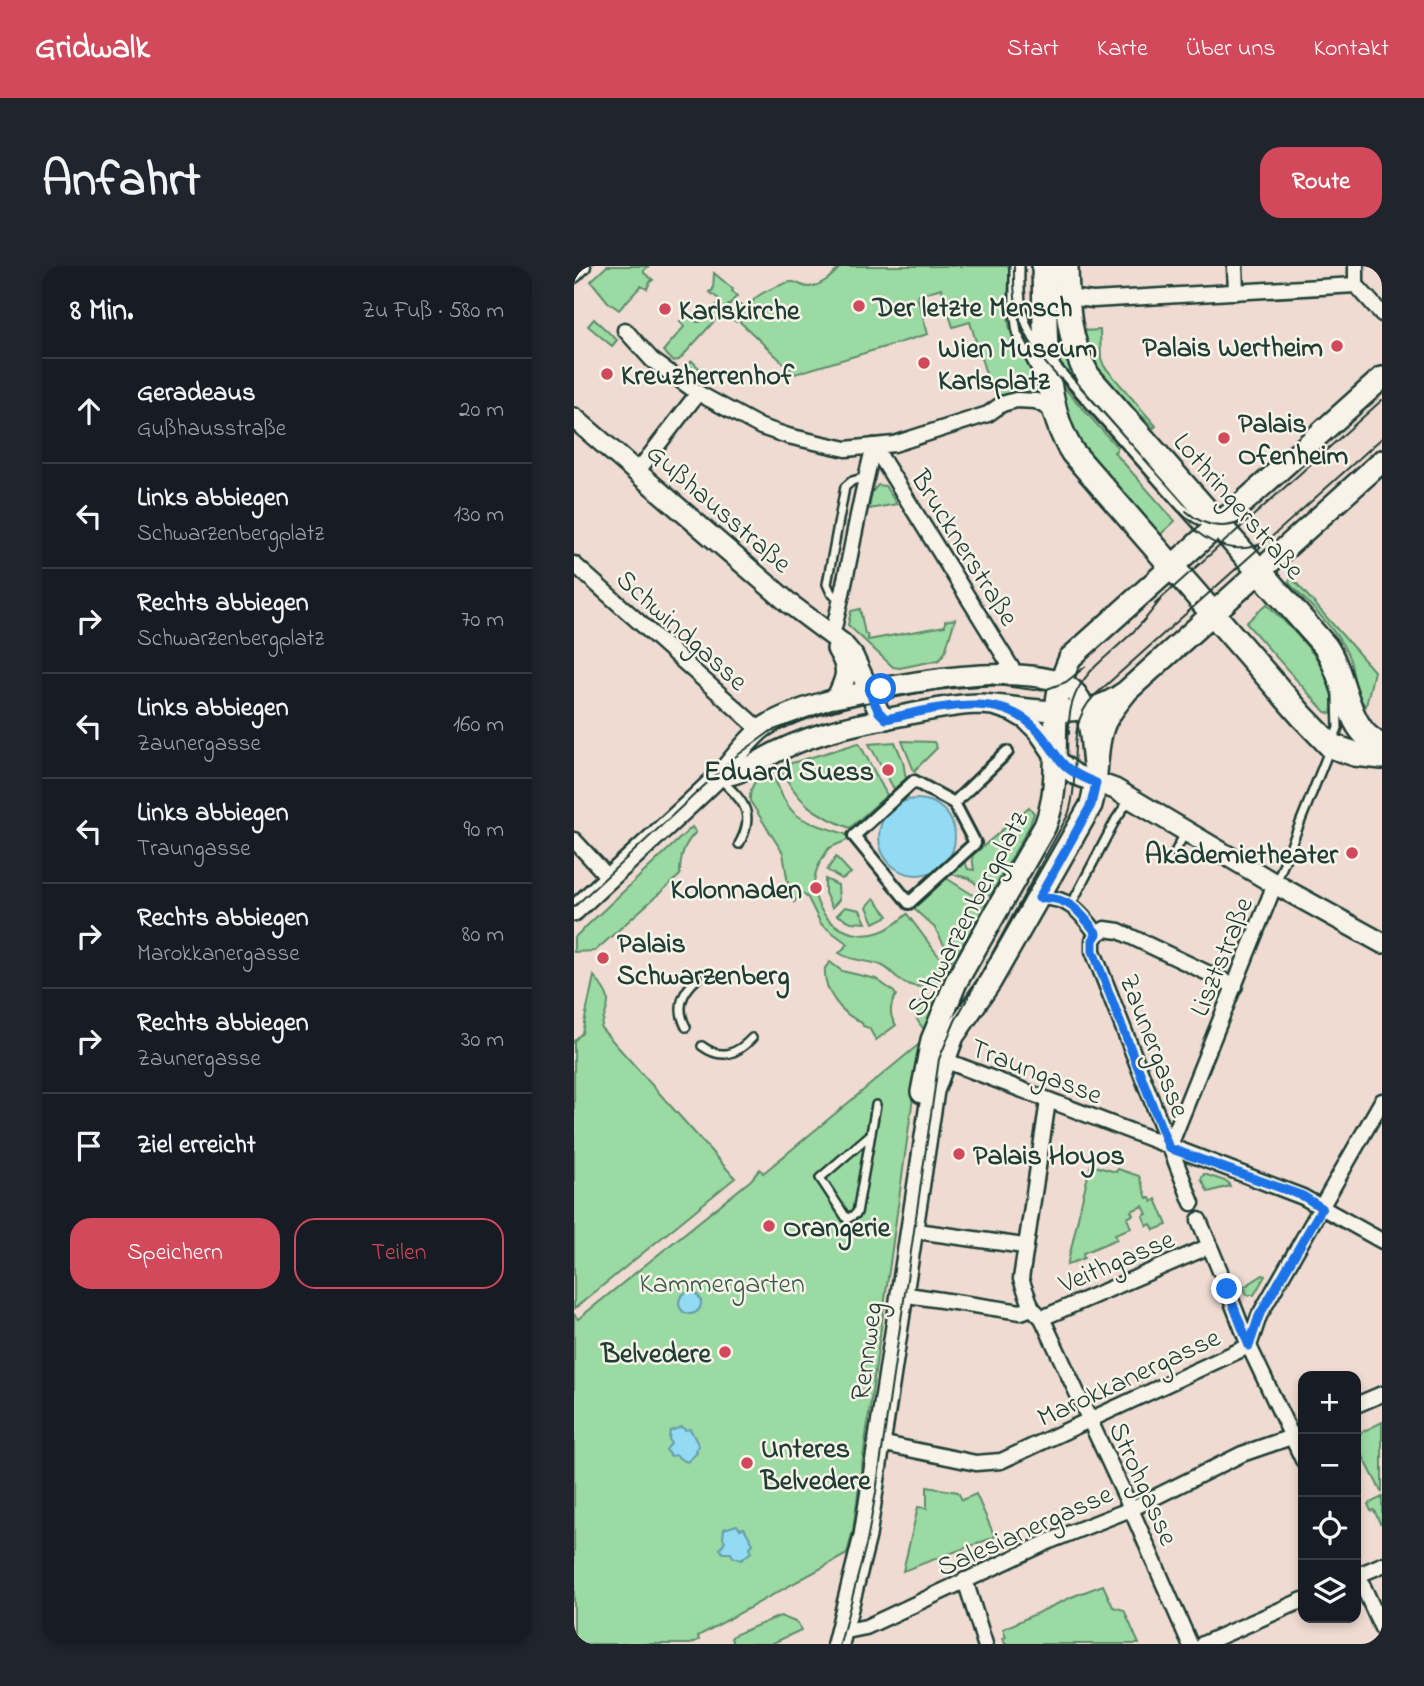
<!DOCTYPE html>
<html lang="de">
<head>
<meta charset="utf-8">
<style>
	body { margin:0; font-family:"Indie Flower",sans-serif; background:#20242c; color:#f1f3f6 }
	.controls { position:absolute; right:21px; bottom:21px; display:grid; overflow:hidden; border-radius:14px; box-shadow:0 4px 10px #0003 }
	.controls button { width:63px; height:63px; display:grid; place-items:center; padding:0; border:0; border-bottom:2px solid #363941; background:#171b24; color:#f1f3f6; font:35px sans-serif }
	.stop { position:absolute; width:21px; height:21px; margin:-16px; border:5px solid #1a73e8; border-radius:50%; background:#fff }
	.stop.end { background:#1a73e8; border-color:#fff; box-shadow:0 2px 7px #0008 }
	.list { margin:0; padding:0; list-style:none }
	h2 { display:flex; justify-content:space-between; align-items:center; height:91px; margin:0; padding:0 28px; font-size:30px }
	h2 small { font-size:23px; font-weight:400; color:#9ea1a6 }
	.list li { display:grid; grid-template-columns:46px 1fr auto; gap:21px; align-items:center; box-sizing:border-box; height:105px; padding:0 28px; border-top:2px solid #363941 }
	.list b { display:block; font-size:26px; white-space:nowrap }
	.list p { margin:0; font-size:23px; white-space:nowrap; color:#9ea1a6 }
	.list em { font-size:23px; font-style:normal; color:#9ea1a6 }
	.actions { display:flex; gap:14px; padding:21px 28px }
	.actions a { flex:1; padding:16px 0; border:2px solid #d1495b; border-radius:21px; text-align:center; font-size:24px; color:#d1495b }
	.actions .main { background:#d1495b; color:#fff }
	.icon { flex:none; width:38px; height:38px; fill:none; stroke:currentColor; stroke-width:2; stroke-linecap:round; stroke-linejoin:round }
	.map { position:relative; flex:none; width:808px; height:1378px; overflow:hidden; border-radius:21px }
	header { display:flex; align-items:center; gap:42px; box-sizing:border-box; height:98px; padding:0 35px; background:#d1495b; color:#fff }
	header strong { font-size:33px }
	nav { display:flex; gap:38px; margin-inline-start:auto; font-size:24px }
	.intro { display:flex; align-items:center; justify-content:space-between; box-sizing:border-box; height:168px; padding:0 42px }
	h1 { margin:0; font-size:49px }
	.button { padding:18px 32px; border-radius:21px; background:#d1495b; color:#fff; font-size:24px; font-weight:700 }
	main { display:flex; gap:42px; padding:0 42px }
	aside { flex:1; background:#171b24; border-radius:21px; box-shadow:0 4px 10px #0003 }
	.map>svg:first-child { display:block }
	.green { fill:#9bdaa2; stroke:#5d8c6b; stroke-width:2 }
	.water { fill:#93dbf4; stroke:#659ca7; stroke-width:2 }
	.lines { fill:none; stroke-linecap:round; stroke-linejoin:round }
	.service-casing { stroke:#1f3d34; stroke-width:12 }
	.pedestrian-casing { stroke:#1f3d34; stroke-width:16 }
	.minor-casing { stroke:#1f3d34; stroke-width:19 }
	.tertiary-casing { stroke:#1f3d34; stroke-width:24 }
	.secondary-casing { stroke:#1f3d34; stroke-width:26 }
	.primary-casing { stroke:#1f3d34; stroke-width:28 }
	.service { stroke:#f7f3e8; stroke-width:7 }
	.pedestrian { stroke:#f7f3e8; stroke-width:10 }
	.minor { stroke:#f7f3e8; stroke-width:14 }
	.tertiary { stroke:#f7f3e8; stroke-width:19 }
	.secondary { stroke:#f7f3e8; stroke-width:21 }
	.primary { stroke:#f7f3e8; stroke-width:23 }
	.tram { stroke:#1f3d34; stroke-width:2 }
	.route { stroke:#1a73e8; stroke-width:9 }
	.poi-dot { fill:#d1495b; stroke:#f7f3e8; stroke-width:2.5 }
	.labels { text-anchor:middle; stroke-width:5; stroke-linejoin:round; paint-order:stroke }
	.poi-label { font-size:28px; font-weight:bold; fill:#1f3d34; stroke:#f7f3e8; text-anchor:start }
	.street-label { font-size:28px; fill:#1f3d34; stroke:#f7f3e8 }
	.park-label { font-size:28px; fill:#385c4a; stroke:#f7f3e8 }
</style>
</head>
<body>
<header>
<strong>Gridwalk</strong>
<nav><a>Start</a><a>Karte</a><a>Über uns</a><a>Kontakt</a></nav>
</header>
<div class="intro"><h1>Anfahrt</h1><a class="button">Route</a></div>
<main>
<aside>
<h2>8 Min.<small>Zu Fuß · 580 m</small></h2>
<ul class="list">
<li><svg class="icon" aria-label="ahead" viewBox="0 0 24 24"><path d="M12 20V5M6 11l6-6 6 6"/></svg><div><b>Geradeaus</b><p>Gußhausstraße</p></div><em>20 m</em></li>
<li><svg class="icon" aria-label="left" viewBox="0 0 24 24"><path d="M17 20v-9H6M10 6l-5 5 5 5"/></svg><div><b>Links abbiegen</b><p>Schwarzenbergplatz</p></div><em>130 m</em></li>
<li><svg class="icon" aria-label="right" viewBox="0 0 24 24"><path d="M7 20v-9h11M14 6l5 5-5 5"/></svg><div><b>Rechts abbiegen</b><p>Schwarzenbergplatz</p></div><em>70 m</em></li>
<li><svg class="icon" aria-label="left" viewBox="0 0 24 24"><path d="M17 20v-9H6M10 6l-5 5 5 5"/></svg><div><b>Links abbiegen</b><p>Zaunergasse</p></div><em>160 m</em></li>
<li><svg class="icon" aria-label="left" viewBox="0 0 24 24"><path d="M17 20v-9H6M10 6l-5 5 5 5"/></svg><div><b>Links abbiegen</b><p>Traungasse</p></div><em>90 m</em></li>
<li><svg class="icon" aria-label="right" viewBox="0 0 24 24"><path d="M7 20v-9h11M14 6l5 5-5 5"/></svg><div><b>Rechts abbiegen</b><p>Marokkanergasse</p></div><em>80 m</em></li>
<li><svg class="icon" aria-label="right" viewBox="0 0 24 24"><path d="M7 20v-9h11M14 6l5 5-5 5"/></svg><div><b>Rechts abbiegen</b><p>Zaunergasse</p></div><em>30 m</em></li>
<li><svg class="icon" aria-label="arrive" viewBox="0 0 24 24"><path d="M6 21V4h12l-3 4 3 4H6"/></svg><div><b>Ziel erreicht</b></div></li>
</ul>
<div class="actions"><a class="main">Speichern</a><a>Teilen</a></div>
</aside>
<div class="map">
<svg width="808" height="1378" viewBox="0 0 808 1378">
	<rect width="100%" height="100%" fill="#efdbd2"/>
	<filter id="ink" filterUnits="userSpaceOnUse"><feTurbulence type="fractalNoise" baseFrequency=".0143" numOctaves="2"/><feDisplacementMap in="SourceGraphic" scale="14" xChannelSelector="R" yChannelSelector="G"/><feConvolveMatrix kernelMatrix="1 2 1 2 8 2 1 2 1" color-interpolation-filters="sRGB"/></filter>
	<g filter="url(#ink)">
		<g class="green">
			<path d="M33,0H75L70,4V7L79,14L76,16L73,23L67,20L45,44L34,36L17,15Z"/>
			<path d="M267,0H436C435,21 431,47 437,67C444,89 463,105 467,128L445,127L429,131L417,124L396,56L379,61L367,22L343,30L354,68L221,108L164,54L162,56L156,51L167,38L174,43C176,39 180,33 184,30C189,26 213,15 219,16C225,17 229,21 235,21C249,19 258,10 267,0Z"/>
			<path d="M140,7L159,23L158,25L163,30L105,94L99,95L89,85L110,61L106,55L115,50L116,48L123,56H126L145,37V33L135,26L139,24Z"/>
			<path d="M481,51H484L509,118L505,122L483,96Z"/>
			<path d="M20,53L43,74L38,80L14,60Z"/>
			<path d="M526,64L527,92L530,100L582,160L580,162L567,149H562L519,99L506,65Z"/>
			<path d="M118,95L126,103L119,111L113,112L105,106Z"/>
			<path d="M484,115L544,182L540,186L601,255L586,269L512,186L496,163Z"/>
			<path d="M304,219L311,220L323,238L295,243L298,226Z"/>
			<path d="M718,312L800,405L792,440C781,431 780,408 776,394C765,364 735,339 714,316Z"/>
			<path d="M693,338C720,367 767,404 757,448L751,446L672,357Z"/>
			<path d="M286,343L291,368H293L294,374L371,360V355L381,353L371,386L365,394L326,402L319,401L274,359L277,345Z"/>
			<path d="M328,475L360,476L363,482L340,505Z"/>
			<path d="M321,476L329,495L332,513L320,523L295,478Z"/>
			<path d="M285,477L313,529L276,562C234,545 229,539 204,501Z"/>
			<path d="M197,504C218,555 219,551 271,568L276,573L255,582C250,590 243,599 241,610C234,647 271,678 306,666C317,662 325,655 333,648L375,704C363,721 346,725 329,716C321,711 316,703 307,699C293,694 279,696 265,687L274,678L247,658L234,632L228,627L220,636L214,618L209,587L176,535C175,519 183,510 197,504Z"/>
			<path d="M455,541L460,547L456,559L416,630L395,612L377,608L391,596L394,603L400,604L398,590Z"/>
			<path d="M118,561L122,566C109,579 106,591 106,609L21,685L0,686V672Z"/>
			<path d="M262,591L277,607L268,613L253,604Z"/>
			<path d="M372,612L412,637L379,696L361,662L339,642Z"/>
			<path d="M251,613L264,619L265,634L258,642L251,627Z"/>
			<path d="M300,632L314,650L300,657L293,641Z"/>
			<path d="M271,641L286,644L292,657L277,656L263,649Z"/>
			<path d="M256,696L268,705L302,713L320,726L322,729C316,739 314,749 322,759L302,774L295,762L289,760L288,757C268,748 249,726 251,702Z"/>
			<path d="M20,710C40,735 35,733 27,762L161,912L0,1043V775L8,767Z"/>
			<path d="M358,733L362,734L351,764C341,754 338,746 348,735Z"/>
			<path d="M344,779L346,781L279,1264L273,1288L124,1370L125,1374L116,1378H0V1048L4,1053L177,914L186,903L189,907L193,904Z"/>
			<path d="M517,899L542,906L544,903L565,910L573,932H576L578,936L582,933L593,959L580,964L577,958L573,960L569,950L573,948L569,940L557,945L559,949L553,952L557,962L541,968L543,973L509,987L510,992L493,999C502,966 507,932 517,899Z"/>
			<path d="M630,908L654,916L656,920L634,926L627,913Z"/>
			<path d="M689,1009L691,1010L680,1029H673L670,1021Z"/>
			<path d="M808,1156V1227L782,1177V1169Z"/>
			<path d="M353,1221L384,1226L388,1234L402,1228L421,1271L329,1305L344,1241L353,1242Z"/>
			<path d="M808,1231V1255L806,1257L800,1244L797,1245L794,1238Z"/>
			<path d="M529,1319L539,1341L550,1344L565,1378H431L429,1372L432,1371L429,1363L500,1330Z"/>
			<path d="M206,1350L224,1357L227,1364L197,1378H159L157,1372L160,1369Z"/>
		</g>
		<g class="water">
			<circle cx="343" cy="571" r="38"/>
			<circle cx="116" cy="1037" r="11"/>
			<path d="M108,1161L111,1164L116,1163L125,1180L122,1183L123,1187L113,1196L105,1192L103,1189L97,1190L92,1184L97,1177L95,1173L96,1165Z"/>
			<path d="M163,1259L166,1263L170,1262L179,1278L176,1281L177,1286L167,1294L159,1291L157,1287H149L146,1283L151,1275L149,1272L150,1263Z"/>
		</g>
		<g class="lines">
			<g class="service-casing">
				<g id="service">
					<path d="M440,0V44L443,67L466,112"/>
					<path d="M446,0C445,30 446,56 465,81"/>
					<path d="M480,98L607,241L621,252L633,258"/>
					<path d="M267,334L257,327L253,318L271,221L278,215L292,211"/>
					<path d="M147,514C170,535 182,548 165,578"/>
					<path d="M601,586L612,565"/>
					<path d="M702,617L764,462L763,431"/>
					<path d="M497,639L542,553L551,540L558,535"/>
					<path d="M112,761C102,742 107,727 124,712"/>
					<path d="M128,780C147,794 162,789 178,772"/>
					<path d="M297,868L246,912L273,953L283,947L302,839"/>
				</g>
			</g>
			<g class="pedestrian-casing">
				<g id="pedestrian">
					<path d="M340,515L380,537L401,577L335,637L280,570Z"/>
					<path d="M380,537L433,486"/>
				</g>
			</g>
			<g class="minor-casing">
				<g id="minor">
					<path d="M661,0L662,26"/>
					<path d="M782,0V19L808,48"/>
					<path d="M0,9L9,0"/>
					<path d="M493,31L519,34L782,19"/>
					<path d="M51,64L78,94L124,127L187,161L214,170L272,183L320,178L414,148L428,138L442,134L462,135L479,145"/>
					<path d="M300,180L442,409"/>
					<path d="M63,206L124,127"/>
					<path d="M0,298L186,464"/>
					<path d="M258,369C275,307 283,242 300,180"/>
					<path d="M0,574L35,612"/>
					<path d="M465,632C494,630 507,646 523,668"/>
					<path d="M523,668L519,674V685L618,937"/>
					<path d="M523,668L531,663L545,665L661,720"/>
					<path d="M370,794L729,931L808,975"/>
					<path d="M474,835L447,1013L458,1042L468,1052L553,1234L616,1378"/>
					<path d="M595,882L701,618"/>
					<path d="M625,954L646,1005"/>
					<path d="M336,964L450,980"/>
					<path d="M653,1023L675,1080L729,1194"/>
					<path d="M327,1028L447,1046L458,1042"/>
					<path d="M468,1052L636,980"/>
					<path d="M782,1139L808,1128"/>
					<path d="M306,1177L402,1197L427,1195L675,1080L685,1050L808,835"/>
					<path d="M782,1305L808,1362"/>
					<path d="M782,1310L808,1299"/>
					<path d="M391,1314L411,1378"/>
					<path d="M267,1366L292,1361L476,1275L557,1243L668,1188L729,1167"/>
					<path d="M629,1378L729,1334"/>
				</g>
			</g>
			<g class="tertiary-casing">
				<g id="tertiary">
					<path d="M0,152L216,338L268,377L279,390L305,446L312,453"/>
					<path d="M262,433C273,411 276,404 263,383"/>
					<path d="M420,439L438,445L452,453L465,466L486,497L502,509L541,523L701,618L808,677"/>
					<path d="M145,509C161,512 176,500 189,493C229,470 276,459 321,451C348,446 378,438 406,438C457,440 505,459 550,426"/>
					<path d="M0,645C47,600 97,557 144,511C158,496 170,478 186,464C229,428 454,386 498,423C517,439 516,476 519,498"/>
				</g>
			</g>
			<g class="secondary-casing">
				<g id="secondary">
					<path d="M348,826L358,774L382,716L471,560C488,517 477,473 484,429C486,416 491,404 496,392L808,112"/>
					<path d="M264,1378L291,1270L359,825L379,770L416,716L517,539C525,512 520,482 531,456C537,444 546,434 554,424L808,195"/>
				</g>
			</g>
			<g class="primary-casing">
				<g id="primary">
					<path d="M470,0C472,59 466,137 499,187L728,450L757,480L781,488L808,491"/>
					<path d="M492,0C493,40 494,75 514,110L751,380C769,406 772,447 790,467C794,472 802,477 808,481"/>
				</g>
			</g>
			<use href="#service" class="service"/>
			<use href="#pedestrian" class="pedestrian"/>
			<use href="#minor" class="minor"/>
			<use href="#tertiary" class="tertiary"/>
			<use href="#secondary" class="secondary"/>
			<use href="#primary" class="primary"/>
			<g class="tram">
				<path d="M440,0C439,46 444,65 474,100L623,266C642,281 665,287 687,278"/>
				<path d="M612,245C629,260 649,264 670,255"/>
				<path d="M581,338L808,134"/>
				<path d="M495,468C492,412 529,397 563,362C572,353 580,342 588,332"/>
				<path d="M0,641L161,491L197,465L258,443L378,421L415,418L460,424L473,423L492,416L511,401"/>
				<path d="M266,1378L293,1275L302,1226L365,793L381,755L494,549C509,507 488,463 520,430L808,172"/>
			</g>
		</g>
	</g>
	<g class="lines" filter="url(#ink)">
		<path class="route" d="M307,423L295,425L305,446L312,453C361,443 426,422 464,465C489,494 482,501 522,517L517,539L465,632C494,630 507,646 523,668L519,674V685L595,882L729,930L748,942L685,1050L675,1080L653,1023"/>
	</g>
	<g class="poi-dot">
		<circle cx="285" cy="40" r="7"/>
		<circle cx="91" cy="43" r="7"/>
		<circle cx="763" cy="80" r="7"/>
		<circle cx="350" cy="97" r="7"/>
		<circle cx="33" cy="108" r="7"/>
		<circle cx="650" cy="172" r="7"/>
		<circle cx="314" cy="504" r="7"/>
		<circle cx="778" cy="587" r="7"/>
		<circle cx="242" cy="622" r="7"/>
		<circle cx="29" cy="692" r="7"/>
		<circle cx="385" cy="888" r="7"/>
		<circle cx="195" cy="960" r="7"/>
		<circle cx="151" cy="1086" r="7"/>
		<circle cx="173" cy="1197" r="7"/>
	</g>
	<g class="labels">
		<g class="poi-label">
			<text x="299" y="50">Der letzte Mensch</text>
			<text x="105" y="53">Karlskirche</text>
			<text x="749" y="90" text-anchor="end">Palais Wertheim</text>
			<text x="364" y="91">Wien Museum<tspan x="364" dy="32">Karlsplatz</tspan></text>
			<text x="47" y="118">Kreuzherrenhof</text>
			<text x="664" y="166">Palais<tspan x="664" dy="32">Ofenheim</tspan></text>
			<text x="300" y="514" text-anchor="end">Eduard Suess</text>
			<text x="764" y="597" text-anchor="end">Akademietheater</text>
			<text x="228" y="632" text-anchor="end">Kolonnaden</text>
			<text x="43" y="686">Palais<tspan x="43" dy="32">Schwarzenberg</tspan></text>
			<text x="399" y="898">Palais Hoyos</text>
			<text x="209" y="970">Orangerie</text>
			<text x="137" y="1096" text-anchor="end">Belvedere</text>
			<text x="187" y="1191">Unteres<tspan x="187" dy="32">Belvedere</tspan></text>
		</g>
		<g class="street-label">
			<text transform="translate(666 239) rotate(49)" y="10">Lothringerstraße</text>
			<text transform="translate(146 241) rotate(41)" y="10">Gußhausstraße</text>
			<text transform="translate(392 281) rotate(58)" y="10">Brucknerstraße</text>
			<text transform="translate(109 363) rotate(42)" y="10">Schwindgasse</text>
			<text transform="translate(392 647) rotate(-62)" y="10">Schwarzenbergplatz</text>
			<text transform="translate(646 690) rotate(-68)" y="10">Lisztstraße</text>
			<text transform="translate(582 779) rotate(69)" y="10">Zaunergasse</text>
			<text transform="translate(463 804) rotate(21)" y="10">Traungasse</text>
			<text transform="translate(542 994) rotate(-23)" y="10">Veithgasse</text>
			<text transform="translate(291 1085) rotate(-82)" y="10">Rennweg</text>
			<text transform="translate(554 1110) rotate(-25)" y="10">Marokkanergasse</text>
			<text transform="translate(571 1217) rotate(66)" y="10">Strohgasse</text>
			<text transform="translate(450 1263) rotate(-24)" y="10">Salesianergasse</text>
		</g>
		<g class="park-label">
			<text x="148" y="1026">Kammergarten</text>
		</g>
	</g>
</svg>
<div class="controls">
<button>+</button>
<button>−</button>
<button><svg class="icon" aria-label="locate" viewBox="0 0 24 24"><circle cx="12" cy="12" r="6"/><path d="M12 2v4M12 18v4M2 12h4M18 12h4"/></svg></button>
<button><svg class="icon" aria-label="layers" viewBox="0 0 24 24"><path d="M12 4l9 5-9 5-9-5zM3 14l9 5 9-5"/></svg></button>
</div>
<div class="stop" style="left:307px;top:423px"></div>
<div class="stop end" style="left:653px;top:1023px"></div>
</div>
</main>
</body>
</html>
